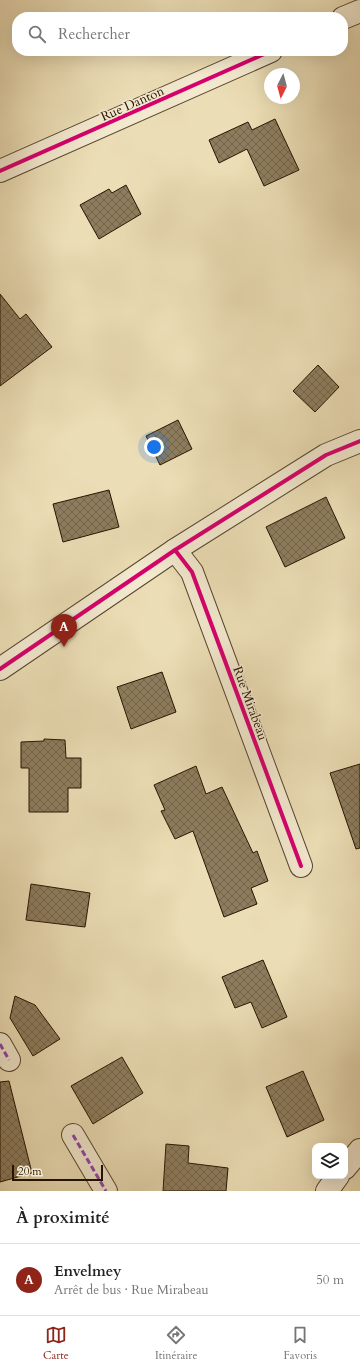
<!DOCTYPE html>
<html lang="fr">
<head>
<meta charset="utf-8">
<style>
	body { margin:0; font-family:Cardo,serif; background:#f2f2f2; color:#222 }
	.controls { position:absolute; right:12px; bottom:12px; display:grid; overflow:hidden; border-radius:8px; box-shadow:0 4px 16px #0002 }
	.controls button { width:36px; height:36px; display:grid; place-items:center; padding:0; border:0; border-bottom:1px solid #e0e0e0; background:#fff; color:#222; font:20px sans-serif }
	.compass { position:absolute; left:264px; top:68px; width:36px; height:36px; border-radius:50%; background:#fff; box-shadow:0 4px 16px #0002; rotate:186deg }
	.scale { position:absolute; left:12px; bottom:10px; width:91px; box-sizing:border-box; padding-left:4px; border:2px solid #271400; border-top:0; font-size:11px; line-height:14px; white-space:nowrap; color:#271400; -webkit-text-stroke:3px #f2e9cf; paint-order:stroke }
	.you { position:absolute; left:154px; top:447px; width:14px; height:14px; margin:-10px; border:3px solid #fff; border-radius:50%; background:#1a73e8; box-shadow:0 0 0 6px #1a73e833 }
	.badge { display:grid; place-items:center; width:26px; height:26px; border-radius:50%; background:#8f2418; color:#fff; font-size:13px; font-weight:700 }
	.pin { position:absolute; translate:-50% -33px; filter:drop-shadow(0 1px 2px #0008) }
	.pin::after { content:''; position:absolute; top:21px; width:14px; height:12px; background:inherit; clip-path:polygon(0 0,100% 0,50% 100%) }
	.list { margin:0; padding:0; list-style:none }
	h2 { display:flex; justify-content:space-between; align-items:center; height:52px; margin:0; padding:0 16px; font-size:17px }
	h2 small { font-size:13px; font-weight:400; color:#767676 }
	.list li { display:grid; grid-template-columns:26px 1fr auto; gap:12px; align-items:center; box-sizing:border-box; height:72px; padding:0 16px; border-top:1px solid #e0e0e0 }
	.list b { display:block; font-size:15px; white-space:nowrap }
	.list p { margin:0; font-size:13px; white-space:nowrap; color:#767676 }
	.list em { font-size:13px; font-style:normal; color:#767676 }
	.icon { flex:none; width:22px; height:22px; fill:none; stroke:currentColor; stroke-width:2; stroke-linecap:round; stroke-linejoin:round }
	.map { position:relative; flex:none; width:360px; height:1191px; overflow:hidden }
	.search { position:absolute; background:#fff; box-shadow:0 4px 16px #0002; left:12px; right:12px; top:12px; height:44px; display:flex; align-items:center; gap:10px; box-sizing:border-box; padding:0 14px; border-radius:16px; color:#767676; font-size:15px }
	.sheet { height:124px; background:#fff }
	nav { display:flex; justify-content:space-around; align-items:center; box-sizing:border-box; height:56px; border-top:1px solid #e0e0e0; background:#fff; font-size:11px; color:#767676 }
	nav a { display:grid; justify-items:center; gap:2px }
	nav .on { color:#8f2418 }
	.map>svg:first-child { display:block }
	.building { fill:url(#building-cross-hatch); stroke:#271400 }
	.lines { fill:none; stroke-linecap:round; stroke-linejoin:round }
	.minor-casing { stroke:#58462d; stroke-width:24 }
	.minor { stroke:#f2e9cf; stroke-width:22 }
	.quiet { stroke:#8e44ad; stroke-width:3; stroke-dasharray:6 3; stroke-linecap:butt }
	.cycleway-casing { stroke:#f2e9cf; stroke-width:6 }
	.cycleway { stroke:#d6006c; stroke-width:4 }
	.labels { text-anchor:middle; stroke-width:3; stroke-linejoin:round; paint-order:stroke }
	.street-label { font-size:13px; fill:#271400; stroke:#f2e9cf }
</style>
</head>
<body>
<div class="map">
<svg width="360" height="1191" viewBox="0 0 360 1191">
	<defs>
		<pattern id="building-cross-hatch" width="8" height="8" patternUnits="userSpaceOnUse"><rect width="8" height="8" fill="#8d7d5e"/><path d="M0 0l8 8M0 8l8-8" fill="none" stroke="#73654b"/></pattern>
	</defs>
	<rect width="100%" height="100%" fill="#ebddb5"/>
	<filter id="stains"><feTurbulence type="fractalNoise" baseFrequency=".005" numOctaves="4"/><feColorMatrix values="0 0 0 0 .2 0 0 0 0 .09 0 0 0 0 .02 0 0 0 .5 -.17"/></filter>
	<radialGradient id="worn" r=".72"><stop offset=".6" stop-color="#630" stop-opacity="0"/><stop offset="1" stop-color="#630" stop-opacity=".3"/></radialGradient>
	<g class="building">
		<path d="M275,119L299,170L264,186L247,149L219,163L209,140L248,122L252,130Z"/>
		<path d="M126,185L141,214L99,239L80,205L109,189L112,193Z"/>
		<path d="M0,294L20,319L26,314L52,347L0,386Z"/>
		<path d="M318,365L339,387L315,412L293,391Z"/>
		<path d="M178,420L192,449L160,465L146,436Z"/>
		<path d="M109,490L119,527L63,542L53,504Z"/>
		<path d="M326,497L345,538L285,567L266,527Z"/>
		<path d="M162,672L176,712L131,729L117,687Z"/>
		<path d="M44,739L65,740L66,758H81V788H68V812H29V768H21V742L44,741Z"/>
		<path d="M360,764V848L356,849L330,773Z"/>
		<path d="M196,766L206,794L222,787L253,853L257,851L268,881L251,888L257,904L224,917L193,831L175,839L161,811L165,810L154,785Z"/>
		<path d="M31,884L90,893L85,927L26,920Z"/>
		<path d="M263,960L287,1017L262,1028L251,1002L235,1008L222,977Z"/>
		<path d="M15,996L35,1005L60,1039L33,1056L10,1018Z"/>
		<path d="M122,1057L143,1093L93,1124L71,1086Z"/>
		<path d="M303,1071L324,1120L287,1137L266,1087Z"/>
		<path d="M9,1081L32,1173L0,1182V1082Z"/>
		<path d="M166,1144L189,1146L188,1163L228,1168L226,1191H163Z"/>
	</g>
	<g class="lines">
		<g class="minor-casing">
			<g id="minor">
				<path d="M343,18L360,11"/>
				<path d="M0,171L271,51"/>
				<path d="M175,550L192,572L301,866"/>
				<path d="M0,669L175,550L326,455L360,441"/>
				<path d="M0,1044L9,1060"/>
				<path d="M73,1135L106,1191"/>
				<path d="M345,1168L360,1150"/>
				<path d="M327,1191L338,1176"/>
			</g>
		</g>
		<use href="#minor" class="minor"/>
		<g class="quiet">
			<path d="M0,1044L9,1060"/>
			<path d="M73,1135L106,1191"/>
		</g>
		<g class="cycleway-casing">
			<g id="cycleway">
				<path d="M0,171L271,51"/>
				<path d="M175,550L192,572L301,866"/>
				<path d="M0,669L175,550L326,455L360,441"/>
			</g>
		</g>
		<use href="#cycleway" class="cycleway"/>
	</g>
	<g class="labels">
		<g class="street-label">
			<text transform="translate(132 103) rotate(-24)" y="5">Rue Danton</text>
			<text transform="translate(251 703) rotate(70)" y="5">Rue Mirabeau</text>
		</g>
	</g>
	<rect width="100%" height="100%" filter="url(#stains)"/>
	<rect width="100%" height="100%" fill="url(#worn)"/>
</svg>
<div class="controls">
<button><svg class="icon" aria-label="layers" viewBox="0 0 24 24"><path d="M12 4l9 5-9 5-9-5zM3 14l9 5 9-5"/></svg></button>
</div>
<svg class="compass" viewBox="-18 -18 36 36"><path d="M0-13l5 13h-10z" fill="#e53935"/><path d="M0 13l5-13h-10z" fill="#767676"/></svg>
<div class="scale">20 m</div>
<div class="you"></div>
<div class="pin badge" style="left:64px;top:647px">A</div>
<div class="search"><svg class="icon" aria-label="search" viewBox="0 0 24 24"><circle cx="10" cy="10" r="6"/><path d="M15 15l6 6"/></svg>Rechercher</div>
</div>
<section class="sheet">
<h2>À proximité<small></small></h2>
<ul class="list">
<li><span class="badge">A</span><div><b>Envelmey</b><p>Arrêt de bus · Rue Mirabeau</p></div><em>50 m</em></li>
</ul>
</section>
<nav>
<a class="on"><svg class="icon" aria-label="map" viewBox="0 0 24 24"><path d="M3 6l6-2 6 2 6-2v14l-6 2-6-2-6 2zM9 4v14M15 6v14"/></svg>Carte</a>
<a><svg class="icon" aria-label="directions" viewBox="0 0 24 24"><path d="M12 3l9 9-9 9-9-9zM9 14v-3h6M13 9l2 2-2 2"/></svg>Itinéraire</a>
<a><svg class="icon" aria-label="saved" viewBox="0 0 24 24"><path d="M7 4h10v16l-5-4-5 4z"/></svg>Favoris</a>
</nav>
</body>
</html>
